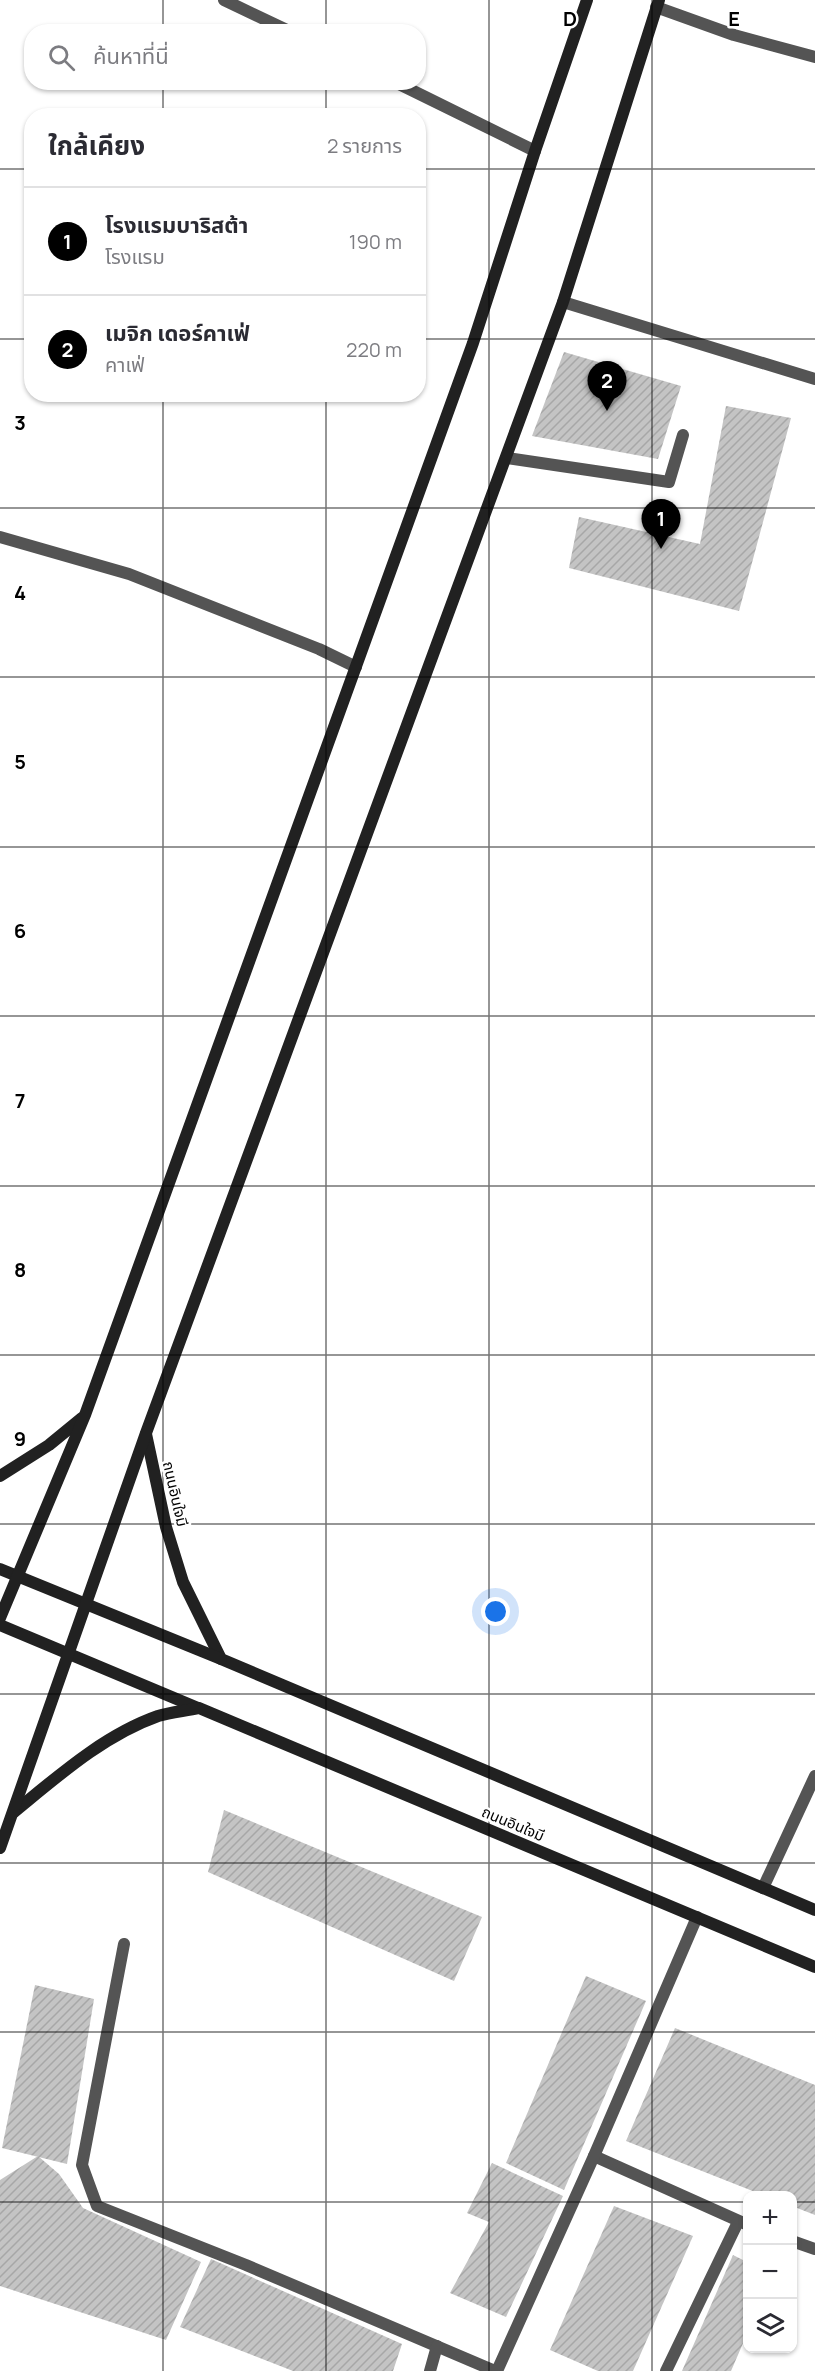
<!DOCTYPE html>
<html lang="th">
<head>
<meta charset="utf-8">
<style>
	body { margin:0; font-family:Manrope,"Noto Sans Thai",sans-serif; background:#f2f2f3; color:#2b2b33 }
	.controls { position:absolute; right:18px; bottom:18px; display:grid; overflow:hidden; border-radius:12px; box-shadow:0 2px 4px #0004 }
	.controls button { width:54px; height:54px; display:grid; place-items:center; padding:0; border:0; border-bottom:2px solid #e1e1e2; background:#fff; color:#2b2b33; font:30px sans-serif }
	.you { position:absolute; left:496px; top:1612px; width:21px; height:21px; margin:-15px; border:4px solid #fff; border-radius:50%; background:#1a73e8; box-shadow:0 0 0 9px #1a73e833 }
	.badge { display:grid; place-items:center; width:39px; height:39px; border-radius:50%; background:#000; color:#fff; font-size:20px; font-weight:700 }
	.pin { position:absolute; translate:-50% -50px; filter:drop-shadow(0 2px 3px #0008) }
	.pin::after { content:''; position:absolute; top:32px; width:21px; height:18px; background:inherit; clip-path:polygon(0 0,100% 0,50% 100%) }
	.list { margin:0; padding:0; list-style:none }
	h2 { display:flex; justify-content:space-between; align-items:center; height:78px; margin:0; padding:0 24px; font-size:26px }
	h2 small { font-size:20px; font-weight:400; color:#7c7c81 }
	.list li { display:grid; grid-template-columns:39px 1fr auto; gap:18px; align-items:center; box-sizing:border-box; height:108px; padding:0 24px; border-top:2px solid #e1e1e2 }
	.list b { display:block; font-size:22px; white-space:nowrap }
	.list p { margin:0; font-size:20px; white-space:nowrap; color:#7c7c81 }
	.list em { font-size:20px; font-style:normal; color:#7c7c81 }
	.icon { flex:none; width:33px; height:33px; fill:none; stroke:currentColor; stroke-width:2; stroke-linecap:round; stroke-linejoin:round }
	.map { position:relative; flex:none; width:815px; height:2371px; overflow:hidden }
	.search { position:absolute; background:#fff; box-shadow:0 2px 4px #0004; left:24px; top:24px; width:402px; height:66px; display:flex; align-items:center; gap:15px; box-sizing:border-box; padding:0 21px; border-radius:24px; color:#7c7c81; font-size:22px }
	.panel { position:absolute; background:#fff; box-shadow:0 2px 4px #0004; left:24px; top:108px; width:402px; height:294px; border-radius:24px }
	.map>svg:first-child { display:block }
	.building { fill:url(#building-hatch) }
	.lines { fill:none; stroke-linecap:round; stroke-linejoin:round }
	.service { stroke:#545454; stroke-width:12 }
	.minor { stroke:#545454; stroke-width:12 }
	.secondary { stroke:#212121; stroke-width:12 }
	.grid { fill:none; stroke:#000; stroke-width:1.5; stroke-opacity:0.55 }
	.labels { text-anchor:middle; stroke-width:5; stroke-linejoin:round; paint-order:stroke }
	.street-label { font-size:15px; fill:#000; stroke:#fff }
	.grid-label { font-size:20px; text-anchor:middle; font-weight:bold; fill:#000; stroke:#fff; stroke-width:5; stroke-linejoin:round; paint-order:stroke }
</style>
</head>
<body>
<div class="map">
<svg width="815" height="2371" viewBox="0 0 815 2371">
	<defs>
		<pattern id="building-hatch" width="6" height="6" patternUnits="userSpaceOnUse" patternTransform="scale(1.5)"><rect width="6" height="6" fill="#c4c4c4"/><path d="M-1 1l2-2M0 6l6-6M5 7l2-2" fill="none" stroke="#a7a7a7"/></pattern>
	</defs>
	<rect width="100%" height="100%" fill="#fff"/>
	<g class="building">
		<path d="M564,352L681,386L658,459L532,436Z"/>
		<path d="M726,406L791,418L739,611L569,568L579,517L700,544Z"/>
		<path d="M224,1810L482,1917L454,1981L208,1872Z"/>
		<path d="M586,1976L646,2001L564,2190L506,2163Z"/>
		<path d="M35,1985L94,1999L67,2164L2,2148Z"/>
		<path d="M675,2028L815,2085V2215L792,2206V2196H765L626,2141Z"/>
		<path d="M38,2156L59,2174L83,2208L201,2262L166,2340L0,2286V2180Z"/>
		<path d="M492,2163L563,2196L506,2317L450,2293L489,2222L467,2213Z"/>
		<path d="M614,2206L693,2236L633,2371H598L550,2350Z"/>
		<path d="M733,2255L747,2262V2334L731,2371H682Z"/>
		<path d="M211,2259L402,2344L393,2371H293L180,2327Z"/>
	</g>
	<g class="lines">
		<path class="service" d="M507,458L669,482L683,435"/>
		<g class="minor">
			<path d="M224,0L291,32"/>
			<path d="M656,7L734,35L815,57"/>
			<path d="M395,82L535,151"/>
			<path d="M563,302L815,379"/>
			<path d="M0,537L129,574L319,649L356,667"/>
			<path d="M763,1888L815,1776"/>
			<path d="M124,1944L82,2165L97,2206L246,2265L495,2371"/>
			<path d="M594,2156L748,2225"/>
			<path d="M792,2241L815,2249"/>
			<path d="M430,2371L437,2346"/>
			<path d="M497,2371L594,2156L697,1917"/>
			<path d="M666,2371L738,2222"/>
		</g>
		<g class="secondary">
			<path d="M146,1434L166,1527L183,1582L221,1659L815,1910"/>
			<path d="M0,1476L49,1445L82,1418"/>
			<path d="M0,1569L221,1659"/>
			<path d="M0,1618L85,1415L473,343L535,151L587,0"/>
			<path d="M0,1625L198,1708"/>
			<path d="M14,1812C58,1776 104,1735 158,1716C171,1712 186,1711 199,1708L815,1967"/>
			<path d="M0,1848L146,1433L563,302L659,0"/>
		</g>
	</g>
	<path class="grid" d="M163,0V32M326,0V32M489,0V2371M652,0V2371M163,82V116M326,82V116M0,169H32M418,169H815M0,339H32M418,339H815M163,394V2371M326,394V2371M0,508H815M0,677H815M0,847H815M0,1016H815M0,1186H815M0,1355H815M0,1524H815M0,1694H815M0,1863H815M0,2032H815M0,2202H748M792,2202H815"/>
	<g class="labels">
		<g class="street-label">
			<text transform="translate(175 1494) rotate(77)" y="5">ถนนอินใจมี</text>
			<text transform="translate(513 1824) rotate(23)" y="5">ถนนอินใจมี</text>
		</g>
	</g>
	<g class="grid-label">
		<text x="570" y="26">D</text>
		<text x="734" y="26">E</text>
		<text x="20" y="430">3</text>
		<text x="20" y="600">4</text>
		<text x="20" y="769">5</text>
		<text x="20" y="938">6</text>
		<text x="20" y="1108">7</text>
		<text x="20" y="1277">8</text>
		<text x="20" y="1446">9</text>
	</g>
</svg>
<div class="controls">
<button>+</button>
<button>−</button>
<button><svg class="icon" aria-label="layers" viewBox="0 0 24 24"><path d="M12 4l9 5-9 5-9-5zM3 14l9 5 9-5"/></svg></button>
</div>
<div class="you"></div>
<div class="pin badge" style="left:661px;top:549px">1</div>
<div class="pin badge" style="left:607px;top:411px">2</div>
<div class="search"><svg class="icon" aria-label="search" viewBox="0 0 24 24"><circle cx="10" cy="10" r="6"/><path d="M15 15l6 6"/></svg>ค้นหาที่นี่</div>
<section class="panel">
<h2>ใกล้เคียง<small>2 รายการ</small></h2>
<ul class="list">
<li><span class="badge">1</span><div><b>โรงแรมบาริสต้า</b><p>โรงแรม</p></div><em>190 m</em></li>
<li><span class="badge">2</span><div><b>เมจิก เดอร์คาเฟ่</b><p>คาเฟ่</p></div><em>220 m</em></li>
</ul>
</section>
</div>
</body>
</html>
